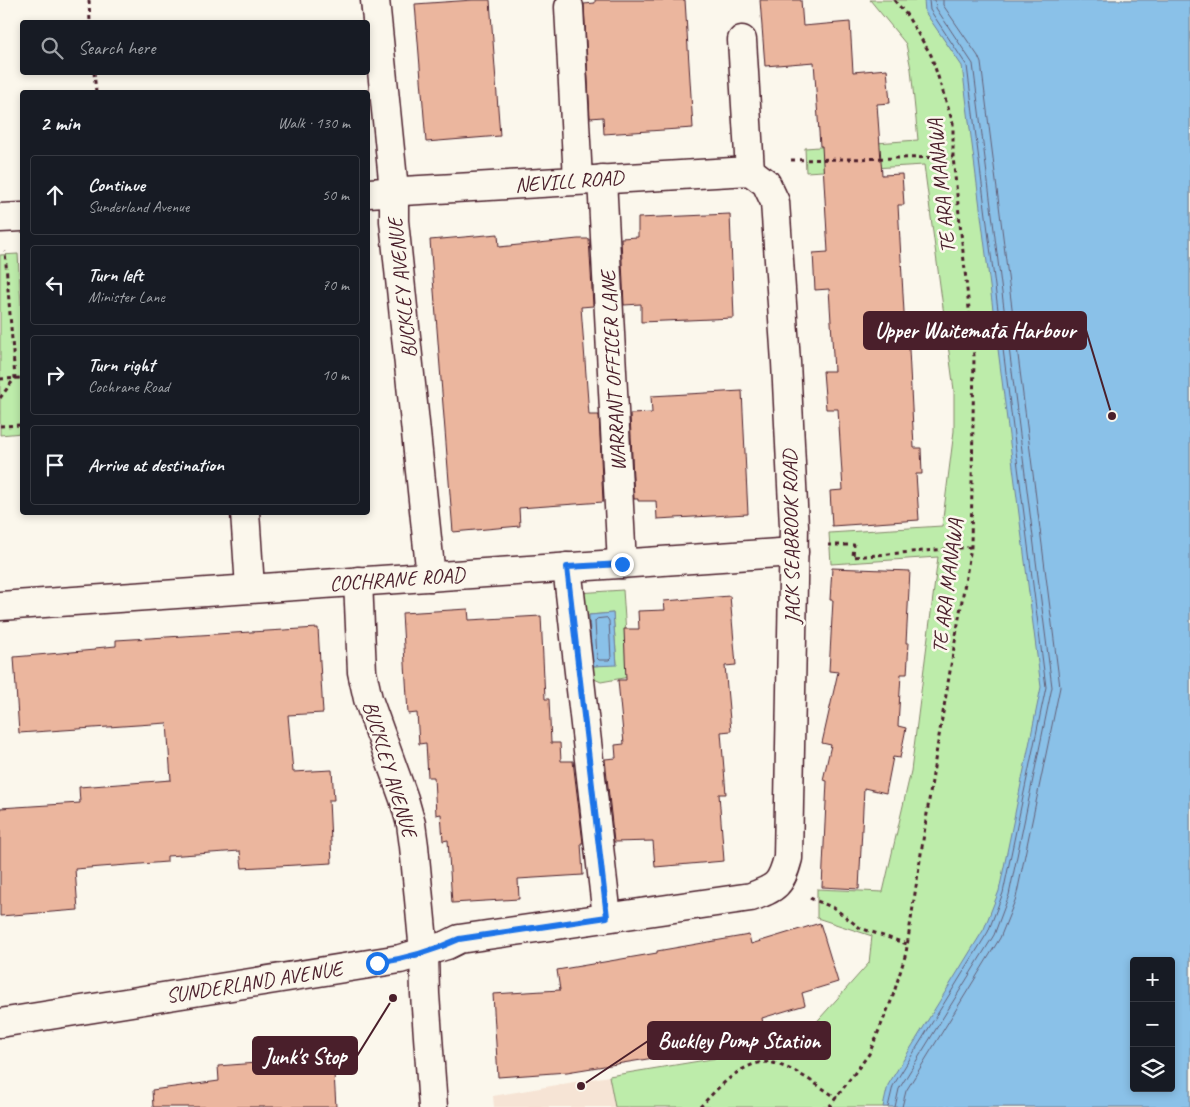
<!DOCTYPE html>
<html lang="en">
<head>
<meta charset="utf-8">
<style>
	body { margin:0; font-family:Caveat,sans-serif; background:#242831; color:#f1f3f6 }
	.controls { position:absolute; right:15px; bottom:15px; display:grid; overflow:hidden; border-radius:5px; box-shadow:0 2px 8px #0003 }
	.controls button { width:45px; height:45px; display:grid; place-items:center; padding:0; border:0; border-bottom:1px solid #363941; background:#171b24; color:#f1f3f6; font:25px sans-serif }
	.stop { position:absolute; width:15px; height:15px; margin:-11px; border:4px solid #1a73e8; border-radius:50%; background:#fff }
	.stop.end { background:#1a73e8; border-color:#fff; box-shadow:0 1px 5px #0008 }
	.list { margin:0; padding:0; list-style:none }
	h2 { display:flex; justify-content:space-between; align-items:center; height:65px; margin:0; padding:0 20px; font-size:21px }
	h2 small { font-size:16px; font-weight:400; color:#9ea1a6 }
	.list li { display:grid; grid-template-columns:32px 1fr auto; gap:15px; align-items:center; box-sizing:border-box; height:80px; margin:0 10px 10px; padding:0 10px; border:1px solid #363941; border-radius:5px }
	.list b { display:block; font-size:19px; white-space:nowrap }
	.list p { margin:0; font-size:16px; white-space:nowrap; color:#9ea1a6 }
	.list em { font-size:16px; font-style:normal; color:#9ea1a6 }
	.icon { flex:none; width:28px; height:28px; fill:none; stroke:currentColor; stroke-width:2; stroke-linecap:round; stroke-linejoin:round }
	.map { position:relative; flex:none; width:1190px; height:1107px; overflow:hidden }
	.search { position:absolute; background:#171b24; box-shadow:0 2px 8px #0003; left:20px; top:20px; width:350px; height:55px; display:flex; align-items:center; gap:12px; box-sizing:border-box; padding:0 18px; border-radius:5px; color:#9ea1a6; font-size:19px }
	.panel { position:absolute; background:#171b24; box-shadow:0 2px 8px #0003; left:20px; top:90px; width:350px; height:425px; border-radius:5px }
	.map>svg:first-child { display:block }
	.built { fill:#f6e4d5 }
	.green { fill:#bdecaa; stroke:#84866a; fill-rule:evenodd }
	.water { fill:#8ac1e8; stroke:#70809c; fill-rule:evenodd }
	.lines { fill:none; stroke-linecap:round; stroke-linejoin:round }
	.shore { stroke:#646077; stroke-width:1 }
	.building { fill:#ebb69e; stroke:#4a1f2b }
	.minor-casing { stroke:#4a1f2b; stroke-width:31 }
	.path { stroke:#4a1f2b; stroke-width:3; stroke-dasharray:4 4; stroke-linecap:butt }
	.minor { stroke:#fbf7ec; stroke-width:28 }
	.route { stroke:#1a73e8; stroke-width:6 }
	.labels { text-anchor:middle; stroke-width:5; stroke-linejoin:round; paint-order:stroke }
	.street-label { font-size:21px; fill:#4a1f2b; stroke:#fbf7ec }
	.leader { fill:none; stroke:#4a1f2b; stroke-width:2 }
	.callout-dot { fill:#4a1f2b; stroke:#fbf7ec; stroke-width:2 }
	.callout { fill:#4a1f2b; stroke:#4a1f2b; stroke-width:2 }
	.callout-label { font-size:22px; text-anchor:middle; font-weight:bold; fill:#fff }
</style>
</head>
<body>
<div class="map">
<svg width="1190" height="1107" viewBox="0 0 1190 1107">
	<rect width="100%" height="100%" fill="#fbf7ec"/>
	<filter id="ink" filterUnits="userSpaceOnUse"><feTurbulence type="fractalNoise" baseFrequency=".02" numOctaves="2"/><feDisplacementMap in="SourceGraphic" scale="10" xChannelSelector="R" yChannelSelector="G"/><feConvolveMatrix kernelMatrix="1 2 1 2 8 2 1 2 1" color-interpolation-filters="sRGB"/></filter>
	<g filter="url(#ink)">
		<path class="built" d="M609,1076L615,1107H494L493,1096Z"/>
		<g class="green">
			<path d="M870,0H1190V1107H615L609,1076L796,1045L869,963L872,936L817,918V889L883,892L911,771L938,557L831,564L829,533L942,526L954,431V390L924,165L806,172L805,148L918,140L911,69L906,44ZM1134,961H1171V1088H1134Z"/>
			<path d="M18,254L22,321V433L0,435V255Z"/>
			<path d="M623,590L629,677L601,682L590,677L583,638L591,641L593,666L617,664L613,613L589,615L590,630L580,625L578,593Z"/>
		</g>
		<g class="water">
			<path d="M924,0H1190V1107H883L888,1085L984,929L999,891L1041,687L962,66L925,12ZM1134,961H1171V1088H1134Z"/>
			<path d="M613,613L617,665L592,666L589,615Z"/>
		</g>
		<g class="lines">
			<g class="shore">
				<path d="M607,618L609,621L611,658L609,660H599L597,658L595,621L597,619Z"/>
				<path d="M888,1107L893,1086L988,932L1003,893L1046,687L967,66L930,10L929,0"/>
				<path d="M895,1107L899,1089L994,935L1009,895L1052,687L973,64L936,8L935,0"/>
				<path d="M902,1107L906,1091L1000,938L1016,898L1060,687L981,63L978,56L943,5V0"/>
			</g>
		</g>
		<g class="building">
			<path d="M473,0H490L500,136L426,142L415,4Z"/>
			<path d="M595,0H685L693,128L604,134L603,117L590,118L584,4L595,3Z"/>
			<path d="M760,0H801L803,26L850,22L853,72L887,69L890,103L877,104L882,175L902,174L904,205H898L905,330H908L914,448H921L922,474H916L919,520L832,526L830,491L843,490L838,409H826L823,371H834L829,289L815,290L813,253L828,252L822,146H820L814,62L765,66Z"/>
			<path d="M730,214L734,318L641,322V304L624,305L621,238L638,237V218Z"/>
			<path d="M498,234L499,247L578,239H589L593,306L581,307L589,415H599L603,502L519,508L520,526L453,532L430,240Z"/>
			<path d="M742,391L748,514L657,519L656,501H638V499H634L630,414L652,413L651,396Z"/>
			<path d="M832,568L910,571L906,643H909L907,674H901L898,726L906,728L900,758L893,757L886,793L864,788L859,889L822,887L827,781L823,780L831,745L822,743L838,672L829,671L833,600H830Z"/>
			<path d="M730,596L736,665L725,666L731,731L721,732L726,794H719L724,861L655,867L653,841L614,842L605,759L616,758L615,745L624,744L618,680H626L624,629H639L638,611L665,610L664,601Z"/>
			<path d="M468,609L469,620L541,616L545,699H549L551,743H560L561,761H573L583,843H581L583,875L518,879L519,899L452,903L448,840L443,841L441,814L436,815L434,777H428L426,743L419,744L417,713L408,714L402,613Z"/>
			<path d="M318,628L323,713L288,715L293,772L332,770L334,800H329L332,863L242,868L240,851L167,856V862L75,869L78,910L0,916V808L80,803L79,787L171,780L167,723L19,733L14,657L95,650V648L116,646V640Z"/>
			<path d="M820,923L838,982L802,993L805,1005L762,1018L765,1037L665,1053L666,1056L567,1072L498,1077L493,994L560,990L557,970L657,953V951L749,935L751,944Z"/>
			<path d="M333,1057L336,1107H153L152,1090L219,1081L218,1066Z"/>
		</g>
		<g class="lines">
			<g class="minor-casing">
				<g id="minor">
					<path d="M375,0L394,190V221L431,577"/>
					<path d="M569,7L578,180"/>
					<path d="M742,40L750,171"/>
					<path d="M602,179L622,564"/>
					<path d="M0,218L22,217"/>
					<path d="M245,512L250,588"/>
					<path d="M567,567L607,917"/>
					<path d="M358,581L362,672L368,699L404,799L411,824L414,846L424,952L425,994L433,1107"/>
					<path d="M0,606L794,552"/>
					<path d="M0,1023L400,959L447,945L459,939L751,897C776,888 781,885 788,858L794,526L786,362L775,202L766,183L750,171L368,193"/>
				</g>
			</g>
			<g class="path">
				<path d="M89,0L90,22"/>
				<path d="M94,72L96,92"/>
				<path d="M791,160L953,157"/>
				<path d="M0,379L22,378"/>
				<path d="M0,398L15,378L5,251"/>
				<path d="M0,426L22,425"/>
				<path d="M828,545H854L853,557L971,547"/>
				<path d="M810,898L834,908L860,928L907,944"/>
				<path d="M700,1107C717,1089 745,1057 773,1063C796,1069 817,1085 837,1098"/>
				<path d="M829,1107L869,1054L892,999L906,953L936,754L971,547L974,356L953,157V123L931,55L906,14L894,0"/>
			</g>
			<use href="#minor" class="minor"/>
		</g>
	</g>
	<g class="lines" filter="url(#ink)">
		<path class="route" d="M377,963C405,959 433,951 459,939L607,917L567,567L622,564"/>
	</g>
	<g class="labels">
		<g class="street-label">
			<text transform="translate(569 181) rotate(-4)" y="7">NEVILL ROAD</text>
			<text transform="translate(941 186) rotate(-96)" y="7">TE ARA MANAWA</text>
			<text transform="translate(402 288) rotate(-96)" y="7">BUCKLEY AVENUE</text>
			<text transform="translate(613 371) rotate(-93)" y="7">WARRANT OFFICER LANE</text>
			<text transform="translate(791 537) rotate(-91)" y="7">JACK SEABROOK ROAD</text>
			<text transform="translate(397 579) rotate(-4)" y="7">COCHRANE ROAD</text>
			<text transform="translate(947 586) rotate(-83)" y="7">TE ARA MANAWA</text>
			<text transform="translate(390 769) rotate(73)" y="7">BUCKLEY AVENUE</text>
			<text transform="translate(254 982) rotate(-9)" y="7">SUNDERLAND AVENUE</text>
		</g>
	</g>
	<path class="leader" d="M1112 416L1086 330M581 1086L648 1041M393 998L357 1056"/>
	<g class="callout-dot">
		<circle cx="1112" cy="416" r="5"/>
		<circle cx="581" cy="1086" r="5"/>
		<circle cx="393" cy="998" r="5"/>
	</g>
	<g class="callout">
		<rect x="864" y="312" width="222" height="37" rx="5"/>
		<rect x="648" y="1022" width="182" height="37" rx="5"/>
		<rect x="253" y="1037" width="104" height="37" rx="5"/>
	</g>
	<g class="callout-label">
		<text x="975" y="338">Upper Waitematā Harbour</text>
		<text x="739" y="1048">Buckley Pump Station</text>
		<text x="305" y="1064">Junk's Stop</text>
	</g>
</svg>
<div class="controls">
<button>+</button>
<button>−</button>
<button><svg class="icon" aria-label="layers" viewBox="0 0 24 24"><path d="M12 4l9 5-9 5-9-5zM3 14l9 5 9-5"/></svg></button>
</div>
<div class="stop" style="left:377px;top:963px"></div>
<div class="stop end" style="left:622px;top:564px"></div>
<div class="search"><svg class="icon" aria-label="search" viewBox="0 0 24 24"><circle cx="10" cy="10" r="6"/><path d="M15 15l6 6"/></svg>Search here</div>
<section class="panel">
<h2>2 min<small>Walk · 130 m</small></h2>
<ul class="list">
<li><svg class="icon" aria-label="ahead" viewBox="0 0 24 24"><path d="M12 20V5M6 11l6-6 6 6"/></svg><div><b>Continue</b><p>Sunderland Avenue</p></div><em>50 m</em></li>
<li><svg class="icon" aria-label="left" viewBox="0 0 24 24"><path d="M17 20v-9H6M10 6l-5 5 5 5"/></svg><div><b>Turn left</b><p>Minister Lane</p></div><em>70 m</em></li>
<li><svg class="icon" aria-label="right" viewBox="0 0 24 24"><path d="M7 20v-9h11M14 6l5 5-5 5"/></svg><div><b>Turn right</b><p>Cochrane Road</p></div><em>10 m</em></li>
<li><svg class="icon" aria-label="arrive" viewBox="0 0 24 24"><path d="M6 21V4h12l-3 4 3 4H6"/></svg><div><b>Arrive at destination</b></div></li>
</ul>
</section>
</div>
</body>
</html>
